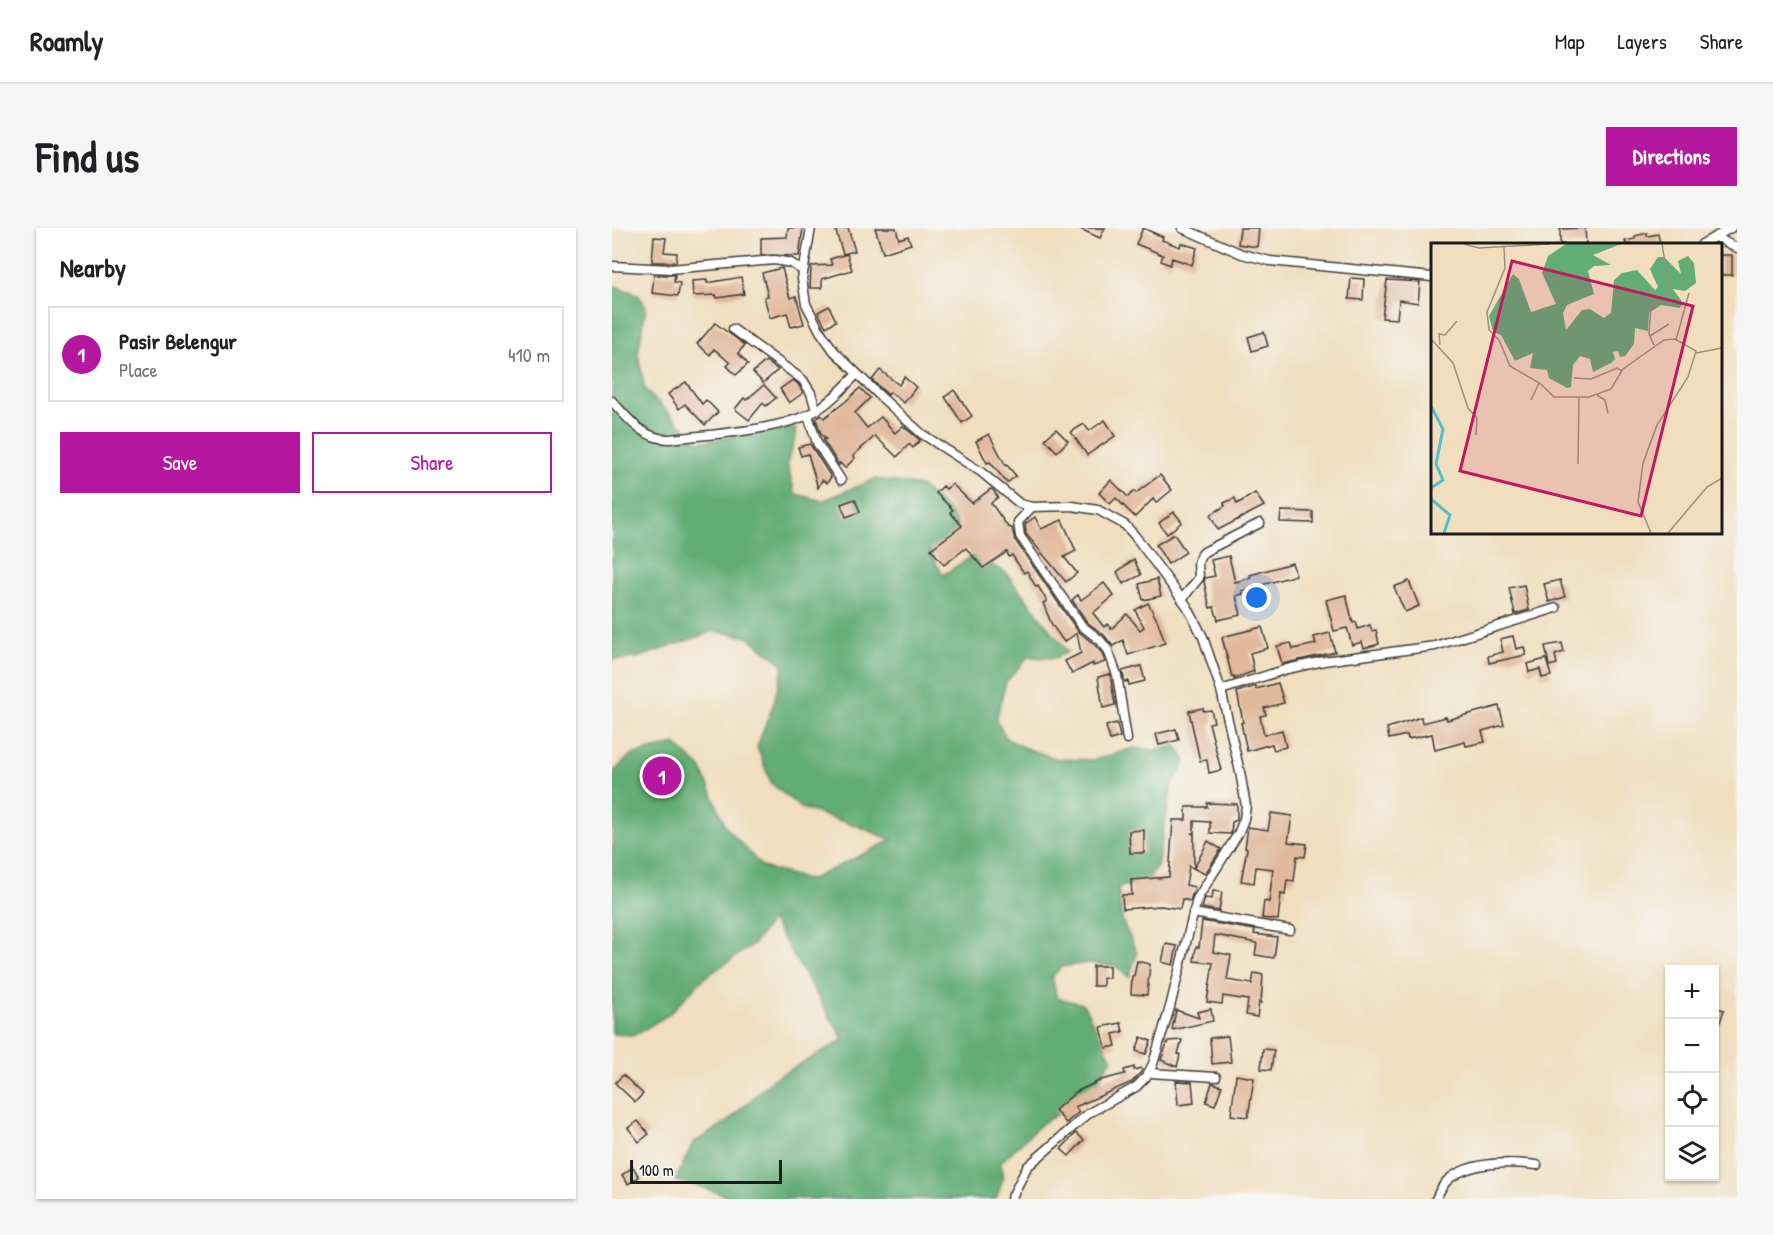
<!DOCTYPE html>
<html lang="en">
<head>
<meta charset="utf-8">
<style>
	body { margin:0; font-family:"Patrick Hand",sans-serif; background:#f6f6f6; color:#202124 }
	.controls { position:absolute; right:18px; bottom:18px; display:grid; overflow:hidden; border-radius:0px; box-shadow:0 2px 4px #0004 }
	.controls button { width:54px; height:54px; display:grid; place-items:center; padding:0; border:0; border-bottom:2px solid #e0e0e0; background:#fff; color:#202124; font:30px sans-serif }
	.scale { position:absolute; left:18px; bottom:15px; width:152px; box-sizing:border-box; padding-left:6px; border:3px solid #1c1c1c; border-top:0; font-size:16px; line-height:21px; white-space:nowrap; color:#1c1c1c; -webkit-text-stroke:4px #f6f6f2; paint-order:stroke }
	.you { position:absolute; left:645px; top:370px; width:21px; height:21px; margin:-15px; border:4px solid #fff; border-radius:50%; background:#1a73e8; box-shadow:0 0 0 9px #1a73e833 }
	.badge { display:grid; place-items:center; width:39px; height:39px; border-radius:50%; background:#b5179e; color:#fff; font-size:20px; font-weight:700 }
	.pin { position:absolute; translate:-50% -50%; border:3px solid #fff; box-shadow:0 2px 6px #0006 }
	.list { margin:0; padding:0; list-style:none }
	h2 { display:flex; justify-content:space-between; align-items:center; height:78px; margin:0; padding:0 24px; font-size:26px }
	h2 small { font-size:20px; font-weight:400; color:#757577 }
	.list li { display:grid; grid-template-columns:39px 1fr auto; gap:18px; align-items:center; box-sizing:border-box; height:96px; margin:0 12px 12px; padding:0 12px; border:2px solid #e0e0e0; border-radius:0px }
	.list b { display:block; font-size:22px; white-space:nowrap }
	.list p { margin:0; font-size:20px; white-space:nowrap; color:#757577 }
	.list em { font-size:20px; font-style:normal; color:#757577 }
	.actions { display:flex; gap:12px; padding:18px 24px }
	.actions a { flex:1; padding:14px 0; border:2px solid #b5179e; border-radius:0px; text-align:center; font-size:21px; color:#b5179e }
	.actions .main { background:#b5179e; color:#fff }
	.icon { flex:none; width:33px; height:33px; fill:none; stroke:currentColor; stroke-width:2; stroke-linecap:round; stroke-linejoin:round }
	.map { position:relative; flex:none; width:1125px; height:971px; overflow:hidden; border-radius:0px }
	header { display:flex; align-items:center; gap:36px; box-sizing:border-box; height:84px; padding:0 30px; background:#fff; border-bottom:2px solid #e0e0e0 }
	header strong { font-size:28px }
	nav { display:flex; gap:33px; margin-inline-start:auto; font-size:21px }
	.intro { display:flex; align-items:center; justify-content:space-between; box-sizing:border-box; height:144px; padding:0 36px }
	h1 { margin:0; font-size:42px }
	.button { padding:15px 27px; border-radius:0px; background:#b5179e; color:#fff; font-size:21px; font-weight:700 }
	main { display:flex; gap:36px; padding:0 36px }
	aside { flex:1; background:#fff; border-radius:0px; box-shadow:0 2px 4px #0004 }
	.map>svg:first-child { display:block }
	.forest { fill:#62ac75; stroke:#3f6448; stroke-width:1.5 }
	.building { fill:#e0b89c }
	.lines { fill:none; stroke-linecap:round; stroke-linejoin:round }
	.minor-casing { stroke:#3c3934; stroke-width:11 }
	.minor { stroke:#fff; stroke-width:8 }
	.inset-river { fill:none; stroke:#53bfcd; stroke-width:3 }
	.inset-road { fill:none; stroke:#9b907e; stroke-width:1.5 }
	.view { fill:#c2185b; fill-opacity:0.15; stroke:#c2185b; stroke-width:3 }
	.inset-edge { fill:none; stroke:#1c1c1c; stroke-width:3 }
</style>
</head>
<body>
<header>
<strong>Roamly</strong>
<nav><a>Map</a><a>Layers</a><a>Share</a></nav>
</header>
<div class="intro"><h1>Find us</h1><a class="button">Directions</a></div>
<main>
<aside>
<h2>Nearby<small></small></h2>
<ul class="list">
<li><span class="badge">1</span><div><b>Pasir Belengur</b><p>Place</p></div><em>410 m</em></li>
</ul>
<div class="actions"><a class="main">Save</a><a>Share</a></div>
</aside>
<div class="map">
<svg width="1125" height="971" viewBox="0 0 1125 971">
	<rect width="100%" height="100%" fill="#f6f6f2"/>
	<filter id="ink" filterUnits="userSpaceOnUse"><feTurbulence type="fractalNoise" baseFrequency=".0167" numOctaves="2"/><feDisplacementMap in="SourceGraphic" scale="12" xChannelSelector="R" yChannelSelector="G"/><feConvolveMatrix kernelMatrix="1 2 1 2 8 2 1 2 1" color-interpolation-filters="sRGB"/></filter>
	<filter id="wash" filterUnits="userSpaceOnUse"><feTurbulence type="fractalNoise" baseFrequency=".008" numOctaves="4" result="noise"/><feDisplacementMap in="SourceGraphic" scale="24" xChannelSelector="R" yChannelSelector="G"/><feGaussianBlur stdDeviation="1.35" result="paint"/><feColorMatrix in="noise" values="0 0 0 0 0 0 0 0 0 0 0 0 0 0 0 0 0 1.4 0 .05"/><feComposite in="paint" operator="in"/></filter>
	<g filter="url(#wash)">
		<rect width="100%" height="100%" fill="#f0debf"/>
		<path class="forest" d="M0,57L26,66L34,79L26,126L33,162L87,214L183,199L184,208L175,235L183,266L210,273L263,251L308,258L336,282L350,305L318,323L331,347L362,327L393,344L456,424L443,430L416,429L394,454L384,492L395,511L413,520L446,531L482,532L521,520L544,522L564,517L574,534L560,556L545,639L533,655L506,659L510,692L525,725L517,749L504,738L476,735L449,739L440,749L445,770L471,776L500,831L477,867L429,896L389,934L391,951L384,971H124L83,957L63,953L81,915L115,894L161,851L232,812L160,692L141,717L92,750L56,787L23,807L0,806V545L19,527L63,516L89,540L114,599L150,639L198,652L280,612L248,599L189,580L159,555L145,519L161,477L172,437L136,409L103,403L25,430L0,432Z"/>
		<g id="blocks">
			<g class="building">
				<path d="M176,0H191L187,28L149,27V10L175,9Z"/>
				<path d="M223,0H236L243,23L231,26Z"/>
				<path d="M263,0H284L287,11L296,8L299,16L271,25Z"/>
				<path d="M466,0H493L488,10Z"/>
				<path d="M531,0L551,9L550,12L568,19L569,15L585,20L580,37L560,30L558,37L549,33L551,27L524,16Z"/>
				<path d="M628,0H647L645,19L626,16Z"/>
				<path d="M973,0L974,16H948V1Z"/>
				<path d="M1035,5V8L1046,6L1048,16H1014L1013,13L1023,11V8Z"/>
				<path d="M42,9L54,10L52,24L65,25L64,34H40Z"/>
				<path d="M235,26L240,42L210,51V60H198L199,38L220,37L218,31Z"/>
				<rect x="1108" y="27" width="12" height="20"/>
				<path d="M170,40L178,70L184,68L192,96L179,99L175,85L158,90L152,69L156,68L150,45Z"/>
				<path d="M42,47H63L62,54L68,55L66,68L40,65Z"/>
				<path d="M129,49L132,66L105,70L104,67L81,68L80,53L95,52V55Z"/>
				<path d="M739,50L752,51L751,72L737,71Z"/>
				<path d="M775,52L808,54L806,75L787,72L785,91L770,90Z"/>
				<path d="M217,78L224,93L214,99L206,84Z"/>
				<path d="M103,95L133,117L126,125L136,136L124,147L115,138L118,135L102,121L98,127L85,116Z"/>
				<path d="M652,104L656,118L640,123L636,109Z"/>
				<path d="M154,133L166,142L151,155L141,144Z"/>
				<path d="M268,142L287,157L292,149L304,159L292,175L278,164L276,167L260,152Z"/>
				<path d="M181,152L186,156L191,165L177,175L168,161Z"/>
				<path d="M74,154L90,176L94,172L106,184L93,197L73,176L67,181L56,166Z"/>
				<path d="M152,157L164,170L154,178L151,175L137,192L123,181L132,170L134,172Z"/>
				<path d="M248,160L258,170L243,185L255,200L269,189L283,205L291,198L308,212L301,220L297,216L285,229L263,208L241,228L243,230L233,240L228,235L227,237L211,212L214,211L209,206L204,191L209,187L212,190L233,174Z"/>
				<path d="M342,162L360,188L350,195L333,169Z"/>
				<path d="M493,192L503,208L475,227L459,204L472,196L477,203Z"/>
				<path d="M444,201L456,213L445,224L433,211Z"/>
				<path d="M377,206L394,238L395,237L404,248L395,255L378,234L375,235L364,213Z"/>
				<path d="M198,216L219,249L215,255L210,252L206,260L196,226L189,228L186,219Z"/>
				<path d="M548,247L560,262L544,275L541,271L523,289L504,270L498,276L487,265L499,252L516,269L522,263L524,265Z"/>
				<path d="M340,256L360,275L379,261L381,262L386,269L379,275L396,299L400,300L403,312L465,402L483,417L490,425L493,434L481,438V435L460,446L453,433L469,425L465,405L452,414L440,397L431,375L435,373L426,358L424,359L415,343L412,345L400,327L397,329L395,324L371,340L354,320L332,337L319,321L350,298L338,284L341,282L324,265L331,258L334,261Z"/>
				<path d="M643,265L652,278L606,302L598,287L613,278L612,275L623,270L625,276Z"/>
				<path d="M243,271L248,284L234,289L229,276Z"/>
				<path d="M669,283L701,284V295L668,294Z"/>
				<path d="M562,284L570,294L555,306L547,295Z"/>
				<path d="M423,289L429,301L450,292L464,323L452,329L465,345L454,354L414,306L413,296Z"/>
				<path d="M562,306L574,324L556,336L544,317Z"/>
				<path d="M617,328L623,354L639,350L638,347L680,335L684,347L630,363L631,366L624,368L629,387L606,392L602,379L598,380L592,354L593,350L603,348L599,332Z"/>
				<path d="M522,331L529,347L511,356L505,344Z"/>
				<path d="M545,351L549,368L531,372L527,356Z"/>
				<path d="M948,352L953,369L937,374L932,356Z"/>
				<path d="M797,353L807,378L793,384L782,359Z"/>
				<path d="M492,355L502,368L481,385L492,399L496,396L499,401L515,386L528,402L532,399L523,382L536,375L546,394L553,415L516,427L511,412L501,418L492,407L475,394L460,372L466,367L469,372Z"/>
				<path d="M912,357L917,382L903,386L897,360Z"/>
				<path d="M734,367L741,395L744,394L746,401L758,397L760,403L764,402L767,416L752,420L750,414L740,417L735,400L722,403L714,372Z"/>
				<path d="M650,399L656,420L638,425L642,443L622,451V448L620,449L610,409Z"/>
				<path d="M718,405L723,424L670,436L665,418L679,415L681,421L704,416L702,409Z"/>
				<path d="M901,408L904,421L912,419L914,427L877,435L876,428L891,424L888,411Z"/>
				<path d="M950,415L952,424L943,427L945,436L937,438L933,418Z"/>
				<path d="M934,431L939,448L930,450L928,441L917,444L915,436Z"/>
				<path d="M529,438L533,453L517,457L516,453L513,454L510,443Z"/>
				<path d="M498,446L503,477L491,480L486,449Z"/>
				<path d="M666,455L672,475L652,480L654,487L648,488L652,507L670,502L674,519L662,522L660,516L635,523L629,495L631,494L625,464L644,458V461Z"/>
				<path d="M887,478L892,497L870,503L873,514L854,518L853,514L823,522L820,506L796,511L795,507L777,511L775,500L809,489L810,495L834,489L835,492Z"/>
				<path d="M591,480V483L599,482L602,494L597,495L609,542L597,545L595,532L588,533L577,483Z"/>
				<path d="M505,495L508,509L498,512L494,498Z"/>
				<path d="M564,501L567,512L547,517L544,506Z"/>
				<path d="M595,575L625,576V592L620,594L619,606L598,605V594L582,593V605H579L582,606V640L596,613L609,621L593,646L577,638L574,657L583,659L578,673L570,671L568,681L549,678L511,681L510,667H520L519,652L557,649L561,592H574V579H595Z"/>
				<path d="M659,585L680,588L676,614L695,616L693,629L685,628L682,653L675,652L673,667L669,666L666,692L650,690L652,673L657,674L661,641L644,639L642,655L629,653L635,621L633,620L636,599L656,602Z"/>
				<path d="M532,602V625H518L517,603Z"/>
				<path d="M601,663L610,664L607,683L590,680L593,670L600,671Z"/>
				<path d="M590,693L643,702L642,706L665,709L662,730L643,727L645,715L603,707L601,724L619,727L615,752L640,756L642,745L651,747L649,775L647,774L645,789L634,787L636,772L611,768L610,776L595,774L601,735L582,733L584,719H587Z"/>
				<path d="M554,716L565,718L561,737L550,734Z"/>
				<path d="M525,733L538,736L535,767L519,766L520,748H522Z"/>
				<path d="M481,738H497V750H491V758H481Z"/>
				<path d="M1102,779L1112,782L1104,806L1102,805Z"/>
				<path d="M599,781L601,793L560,802L564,782L587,790L585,784Z"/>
				<path d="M509,795L511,804L501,806L504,818L494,820L489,799Z"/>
				<path d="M616,808L619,834L600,836L598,810Z"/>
				<path d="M529,809L539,813L534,826L524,823Z"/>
				<path d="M570,812L566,826L568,827L565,839L549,832L556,813Z"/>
				<path d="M651,821L662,822L659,842L649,841Z"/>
				<path d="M522,839V842L529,840L530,843L520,854L463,879L467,884L454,895L443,882L464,864L489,852L513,846L512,842Z"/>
				<path d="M11,847L31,866L23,874L3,855Z"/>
				<path d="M624,847L642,850L636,889L619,887Z"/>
				<path d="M564,853L580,854L582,875L566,877Z"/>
				<path d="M600,855L610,858L603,877L594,874Z"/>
				<path d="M26,893L37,906L27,914L16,900Z"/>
				<path d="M464,905L472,912L457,928L449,921Z"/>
				<path d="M21,939L27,949L16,956L10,947Z"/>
			</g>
		</g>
	</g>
	<g filter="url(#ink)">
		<use href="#blocks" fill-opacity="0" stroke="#3c3934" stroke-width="1.5"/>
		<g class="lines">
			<g class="minor-casing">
				<g id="minor">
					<path d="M199,0L190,51L194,76L208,103L222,123L269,169L310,206L369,244L408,276L420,279L460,278L486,282L513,297L523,308L575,378L591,409L609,462L628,544L634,578L632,591L626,606L585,671L558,779L541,836L534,849L524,859L477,885L415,939L399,971"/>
					<path d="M570,0L630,26L658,33L820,49"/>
					<path d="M1104,9L1125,20"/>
					<path d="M1090,16L1119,0"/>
					<path d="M0,38L58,41L163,32L179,35L191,43"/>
					<path d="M121,101L191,152L199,165L204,182"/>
					<path d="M0,173C16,191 32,212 58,211C98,206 169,203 203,183C219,174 232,159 245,146"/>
					<path d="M196,187L205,215L229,252"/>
					<path d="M420,279L406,294L408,308L470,398L488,412L496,422L505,447L515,511"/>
					<path d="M570,371L587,350C587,339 583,333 592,324L648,295"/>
					<path d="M609,462L675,441L712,433L823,418L944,380"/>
					<path d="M581,685L678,702"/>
					<path d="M537,845L604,849"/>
					<path d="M824,971C827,964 831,956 837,951C859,933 899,934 925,937"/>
				</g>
			</g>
			<use href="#minor" class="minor"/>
		</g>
	</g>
	<g transform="translate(819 15)">
		<rect width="291" height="291" fill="#f0debf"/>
		<path d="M135,1H190L162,12L180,22L163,23L157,28L163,51L136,62L132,70L135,87L151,67L159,66L173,75L180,70L183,37L191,30L206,27L224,47L227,44L219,26L227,14H233L250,31L247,18L257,13L263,20L265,40L254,48L242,46L252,60L249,65L230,62L218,70L217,88L204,85L203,101L194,113L189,114L187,108L182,109L184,116L180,120L162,129L159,116L149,113L142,122L140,144L136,145L118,135L116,127L99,125L102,110L84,118L70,92L62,89L58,73L82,31L88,36L100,69L125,61L111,30L117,13Z" fill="#62ac75"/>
		<path class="inset-river" d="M0,163L12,186L5,221L12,237L0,245M0,256L19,272L13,290"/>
		<path class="inset-road" d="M33,1L48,5L119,1M73,4L74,25L56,69L58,87L68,97L79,123L110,141L123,154H158L180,146L192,126L233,97L244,96L265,108L257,134L226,182L212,220L207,259L220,290M219,93L238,81M0,96L22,120L37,165L46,175L45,192M245,97L258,50M9,102L8,91L14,92L26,78M223,102L218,91L220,63L239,48L231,1M265,110L291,105M143,135L160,136L186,125L191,128M166,152L174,157L177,170M100,157L108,140M147,221L148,155M237,290L276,244L291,235"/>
		<path class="view" d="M81,18L262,63L210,273L29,228Z"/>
		<rect width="291" height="291" class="inset-edge"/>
	</g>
</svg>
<div class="controls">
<button>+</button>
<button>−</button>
<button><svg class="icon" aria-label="locate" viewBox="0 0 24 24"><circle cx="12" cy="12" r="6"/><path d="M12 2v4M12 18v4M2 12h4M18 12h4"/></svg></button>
<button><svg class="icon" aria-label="layers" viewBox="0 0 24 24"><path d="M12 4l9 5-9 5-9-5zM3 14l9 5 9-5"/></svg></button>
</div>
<div class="scale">100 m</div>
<div class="you"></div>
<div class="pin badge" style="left:50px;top:548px">1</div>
</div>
</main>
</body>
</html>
